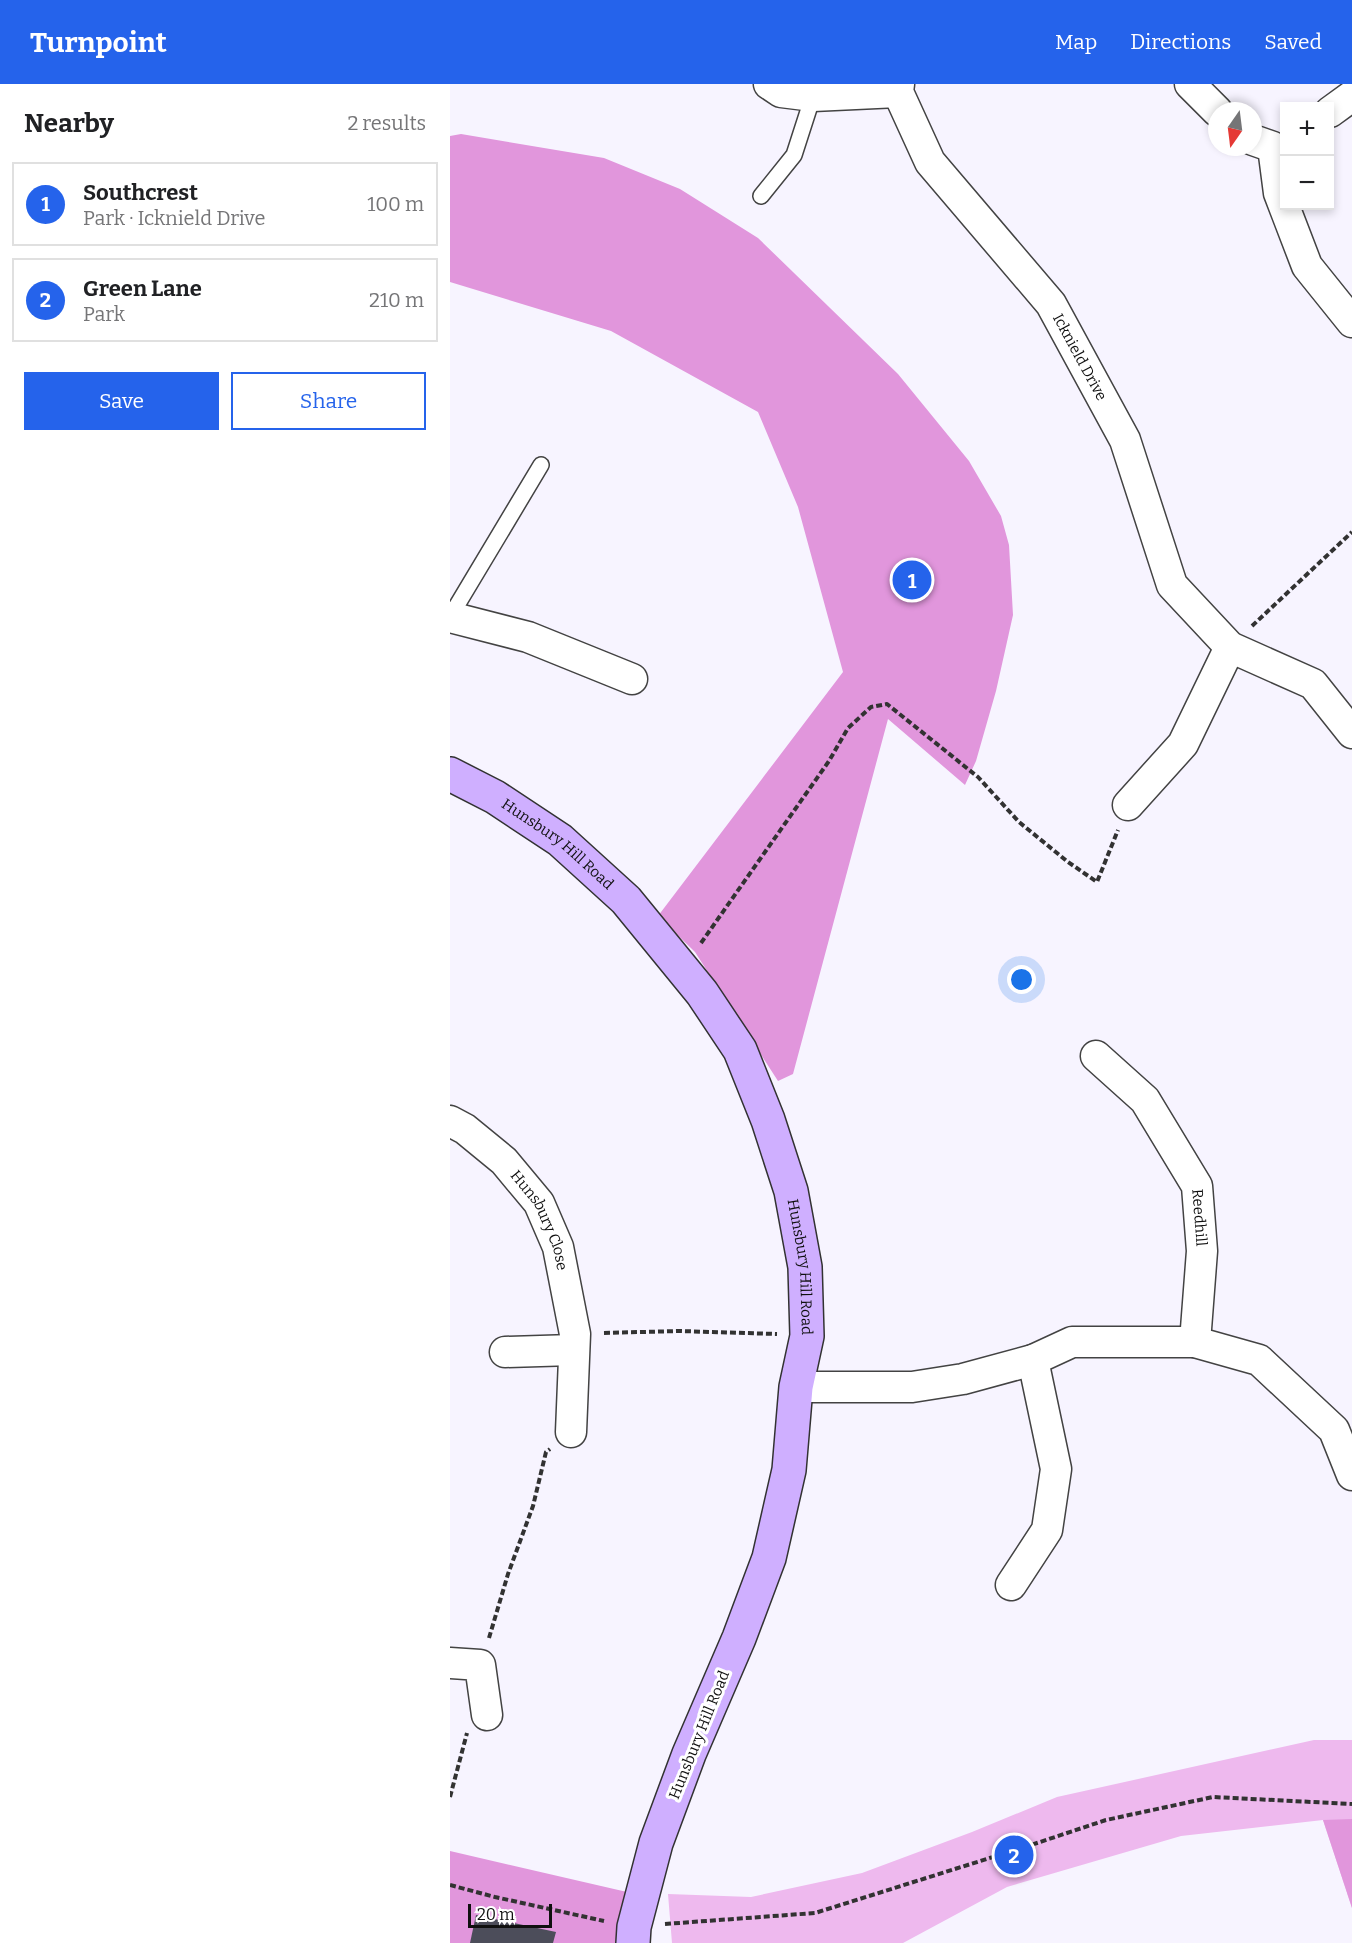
<!DOCTYPE html>
<html lang="en">
<head>
<meta charset="utf-8">
<style>
	body { margin:0; font-family:Bitter,serif; background:#f2f2f2; color:#202124 }
	.controls { position:absolute; right:18px; top:18px; display:grid; overflow:hidden; border-radius:0px; box-shadow:0 3px 9px #0003 }
	.controls button { width:54px; height:54px; display:grid; place-items:center; padding:0; border:0; border-bottom:2px solid #e0e0e0; background:#fff; color:#202124; font:30px sans-serif }
	.compass { position:absolute; left:758px; top:18px; width:54px; height:54px; border-radius:50%; background:#fff; box-shadow:0 3px 9px #0003; rotate:194deg }
	.scale { position:absolute; left:18px; bottom:15px; width:84px; box-sizing:border-box; padding-left:6px; border:3px solid #101010; border-top:0; font-size:16px; line-height:21px; white-space:nowrap; color:#101010; -webkit-text-stroke:4px #fff; paint-order:stroke }
	.you { position:absolute; left:572px; top:896px; width:21px; height:21px; margin:-15px; border:4px solid #fff; border-radius:50%; background:#1a73e8; box-shadow:0 0 0 9px #1a73e833 }
	.badge { display:grid; place-items:center; width:39px; height:39px; border-radius:50%; background:#2563eb; color:#fff; font-size:20px; font-weight:700 }
	.pin { position:absolute; translate:-50% -50%; border:3px solid #fff; box-shadow:0 2px 6px #0006 }
	.list { margin:0; padding:0; list-style:none }
	h2 { display:flex; justify-content:space-between; align-items:center; height:78px; margin:0; padding:0 24px; font-size:26px }
	h2 small { font-size:20px; font-weight:400; color:#757577 }
	.list li { display:grid; grid-template-columns:39px 1fr auto; gap:18px; align-items:center; box-sizing:border-box; height:84px; margin:0 12px 12px; padding:0 12px; border:2px solid #e0e0e0; border-radius:0px }
	.list b { display:block; font-size:22px; white-space:nowrap }
	.list p { margin:0; font-size:20px; white-space:nowrap; color:#757577 }
	.list em { font-size:20px; font-style:normal; color:#757577 }
	.actions { display:flex; gap:12px; padding:18px 24px }
	.actions a { flex:1; padding:14px 0; border:2px solid #2563eb; border-radius:0px; text-align:center; font-size:21px; color:#2563eb }
	.actions .main { background:#2563eb; color:#fff }
	.map { position:relative; flex:none; width:902px; height:1859px; overflow:hidden }
	header { display:flex; align-items:center; gap:36px; box-sizing:border-box; height:84px; padding:0 30px; background:#2563eb; color:#fff }
	header strong { font-size:28px }
	nav { display:flex; gap:33px; margin-inline-start:auto; font-size:21px }
	main { display:flex }
	aside { flex:1; background:#fff }
	.map>svg:first-child { display:block }
	.green { fill:#eeb9ee }
	.forest { fill:#e196dc }
	.building { fill:#4c4d5a }
	.lines { fill:none; stroke-linecap:round; stroke-linejoin:round }
	.lane-casing { stroke:#434343; stroke-width:18 }
	.street-casing { stroke:#434343; stroke-width:33 }
	.secondary-casing { stroke:#323232; stroke-width:36 }
	.path { stroke:#323232; stroke-width:4; stroke-dasharray:6 3; stroke-linecap:butt }
	.lane { stroke:#fff; stroke-width:15 }
	.street { stroke:#fff; stroke-width:30 }
	.secondary { stroke:#cfafff; stroke-width:33 }
	.labels { text-anchor:middle; stroke-width:6; stroke-linejoin:round; paint-order:stroke }
	.street-label { font-size:15px; fill:#101010; stroke:#fff }
</style>
</head>
<body>
<header>
<strong>Turnpoint</strong>
<nav><a>Map</a><a>Directions</a><a>Saved</a></nav>
</header>
<main>
<aside>
<h2>Nearby<small>2 results</small></h2>
<ul class="list">
<li><span class="badge">1</span><div><b>Southcrest</b><p>Park · Icknield Drive</p></div><em>100 m</em></li>
<li><span class="badge">2</span><div><b>Green Lane</b><p>Park</p></div><em>210 m</em></li>
</ul>
<div class="actions"><a class="main">Save</a><a>Share</a></div>
</aside>
<div class="map">
<svg width="902" height="1859" viewBox="0 0 902 1859">
	<rect width="100%" height="100%" fill="#f7f4ff"/>
	<path class="green" d="M864,1656H902V1824L873,1736L731,1752L557,1803L453,1859H222L218,1810L301,1813L412,1789L522,1748L607,1713Z"/>
	<g class="forest">
		<path d="M11,50L154,74L230,105L308,154L448,290L519,377L551,432L559,461L563,531L546,607L526,677L515,701L438,635L343,990L328,997L245,868L208,832L393,588L348,423L308,328L161,247L0,198V52Z"/>
		<path d="M902,1735V1824L873,1736Z"/>
		<path d="M0,1767L177,1808L165,1859H0Z"/>
	</g>
	<path class="building" d="M26,1831L106,1848L103,1859H20Z"/>
	<g class="lines">
		<g class="lane-casing">
			<g id="lane">
				<path d="M311,112L344,71L363,12"/>
				<path d="M0,533L91,381"/>
			</g>
		</g>
		<g class="street-casing">
			<g id="street">
				<path d="M319,0L331,8L363,12L448,8"/>
				<path id="s1" d="M449,0L448,8L480,78L601,220L675,356L722,501L780,563L863,600L902,649"/>
				<path d="M740,0L767,27"/>
				<path d="M880,28L902,12"/>
				<path d="M803,56L823,63L829,109L857,182L902,238"/>
				<path d="M0,533L78,553L182,595"/>
				<path d="M678,721L733,660L780,563"/>
				<path id="s2" d="M646,972L695,1016L747,1102L752,1167L745,1258L809,1276L884,1346L902,1391"/>
				<path id="s3" d="M0,1037L15,1045L54,1077L89,1119L108,1163L125,1250L121,1348"/>
				<path d="M55,1268L123,1266"/>
				<path d="M346,1303H462L513,1295L583,1276L622,1258H745"/>
				<path d="M561,1501L597,1446L606,1385L583,1276"/>
				<path d="M0,1579L30,1581L37,1631"/>
			</g>
		</g>
		<g class="secondary-casing">
			<g id="secondary">
				<path id="s4" d="M0,690L45,713L110,756L176,816L252,909L290,966L318,1036L341,1107L355,1183L357,1252L346,1303L339,1386L319,1474L289,1554L239,1670L206,1759L184,1843L183,1859"/>
			</g>
		</g>
		<g class="path">
			<path d="M802,542L902,448"/>
			<path d="M251,859L379,677L398,644L421,623L437,620L528,693L569,738L618,778L647,798L668,746"/>
			<path d="M154,1249L229,1247L327,1250"/>
			<path d="M39,1554L58,1490L83,1422L96,1368L100,1365"/>
			<path d="M0,1713L17,1649"/>
			<path d="M0,1801L45,1813L154,1837"/>
			<path d="M215,1840L365,1829L578,1762L656,1736L763,1713L902,1720"/>
		</g>
		<use href="#lane" class="lane"/>
		<use href="#street" class="street"/>
		<use href="#secondary" class="secondary"/>
	</g>
	<g class="labels">
		<g class="street-label">
			<text dy="5" stroke="none"><textPath href="#s1" startOffset="332">Icknield Drive</textPath></text>
			<text dy="5" stroke="none"><textPath href="#s4" startOffset="129">Hunsbury Hill Road</textPath></text>
			<text dy="5" stroke="none"><textPath href="#s2" startOffset="198">Reedhill</textPath></text>
			<text dy="5" stroke="none"><textPath href="#s3" startOffset="138">Hunsbury Close</textPath></text>
			<text dy="5" stroke="none"><textPath href="#s4" startOffset="633">Hunsbury Hill Road</textPath></text>
			<text transform="translate(249 1651) rotate(-68)" y="5">Hunsbury Hill Road</text>
		</g>
	</g>
</svg>
<div class="controls">
<button>+</button>
<button>−</button>
</div>
<svg class="compass" viewBox="-18 -18 36 36"><path d="M0-13l5 13h-10z" fill="#e53935"/><path d="M0 13l5-13h-10z" fill="#757577"/></svg>
<div class="scale">20 m</div>
<div class="you"></div>
<div class="pin badge" style="left:462px;top:496px">1</div>
<div class="pin badge" style="left:564px;top:1771px">2</div>
</div>
</main>
</body>
</html>
